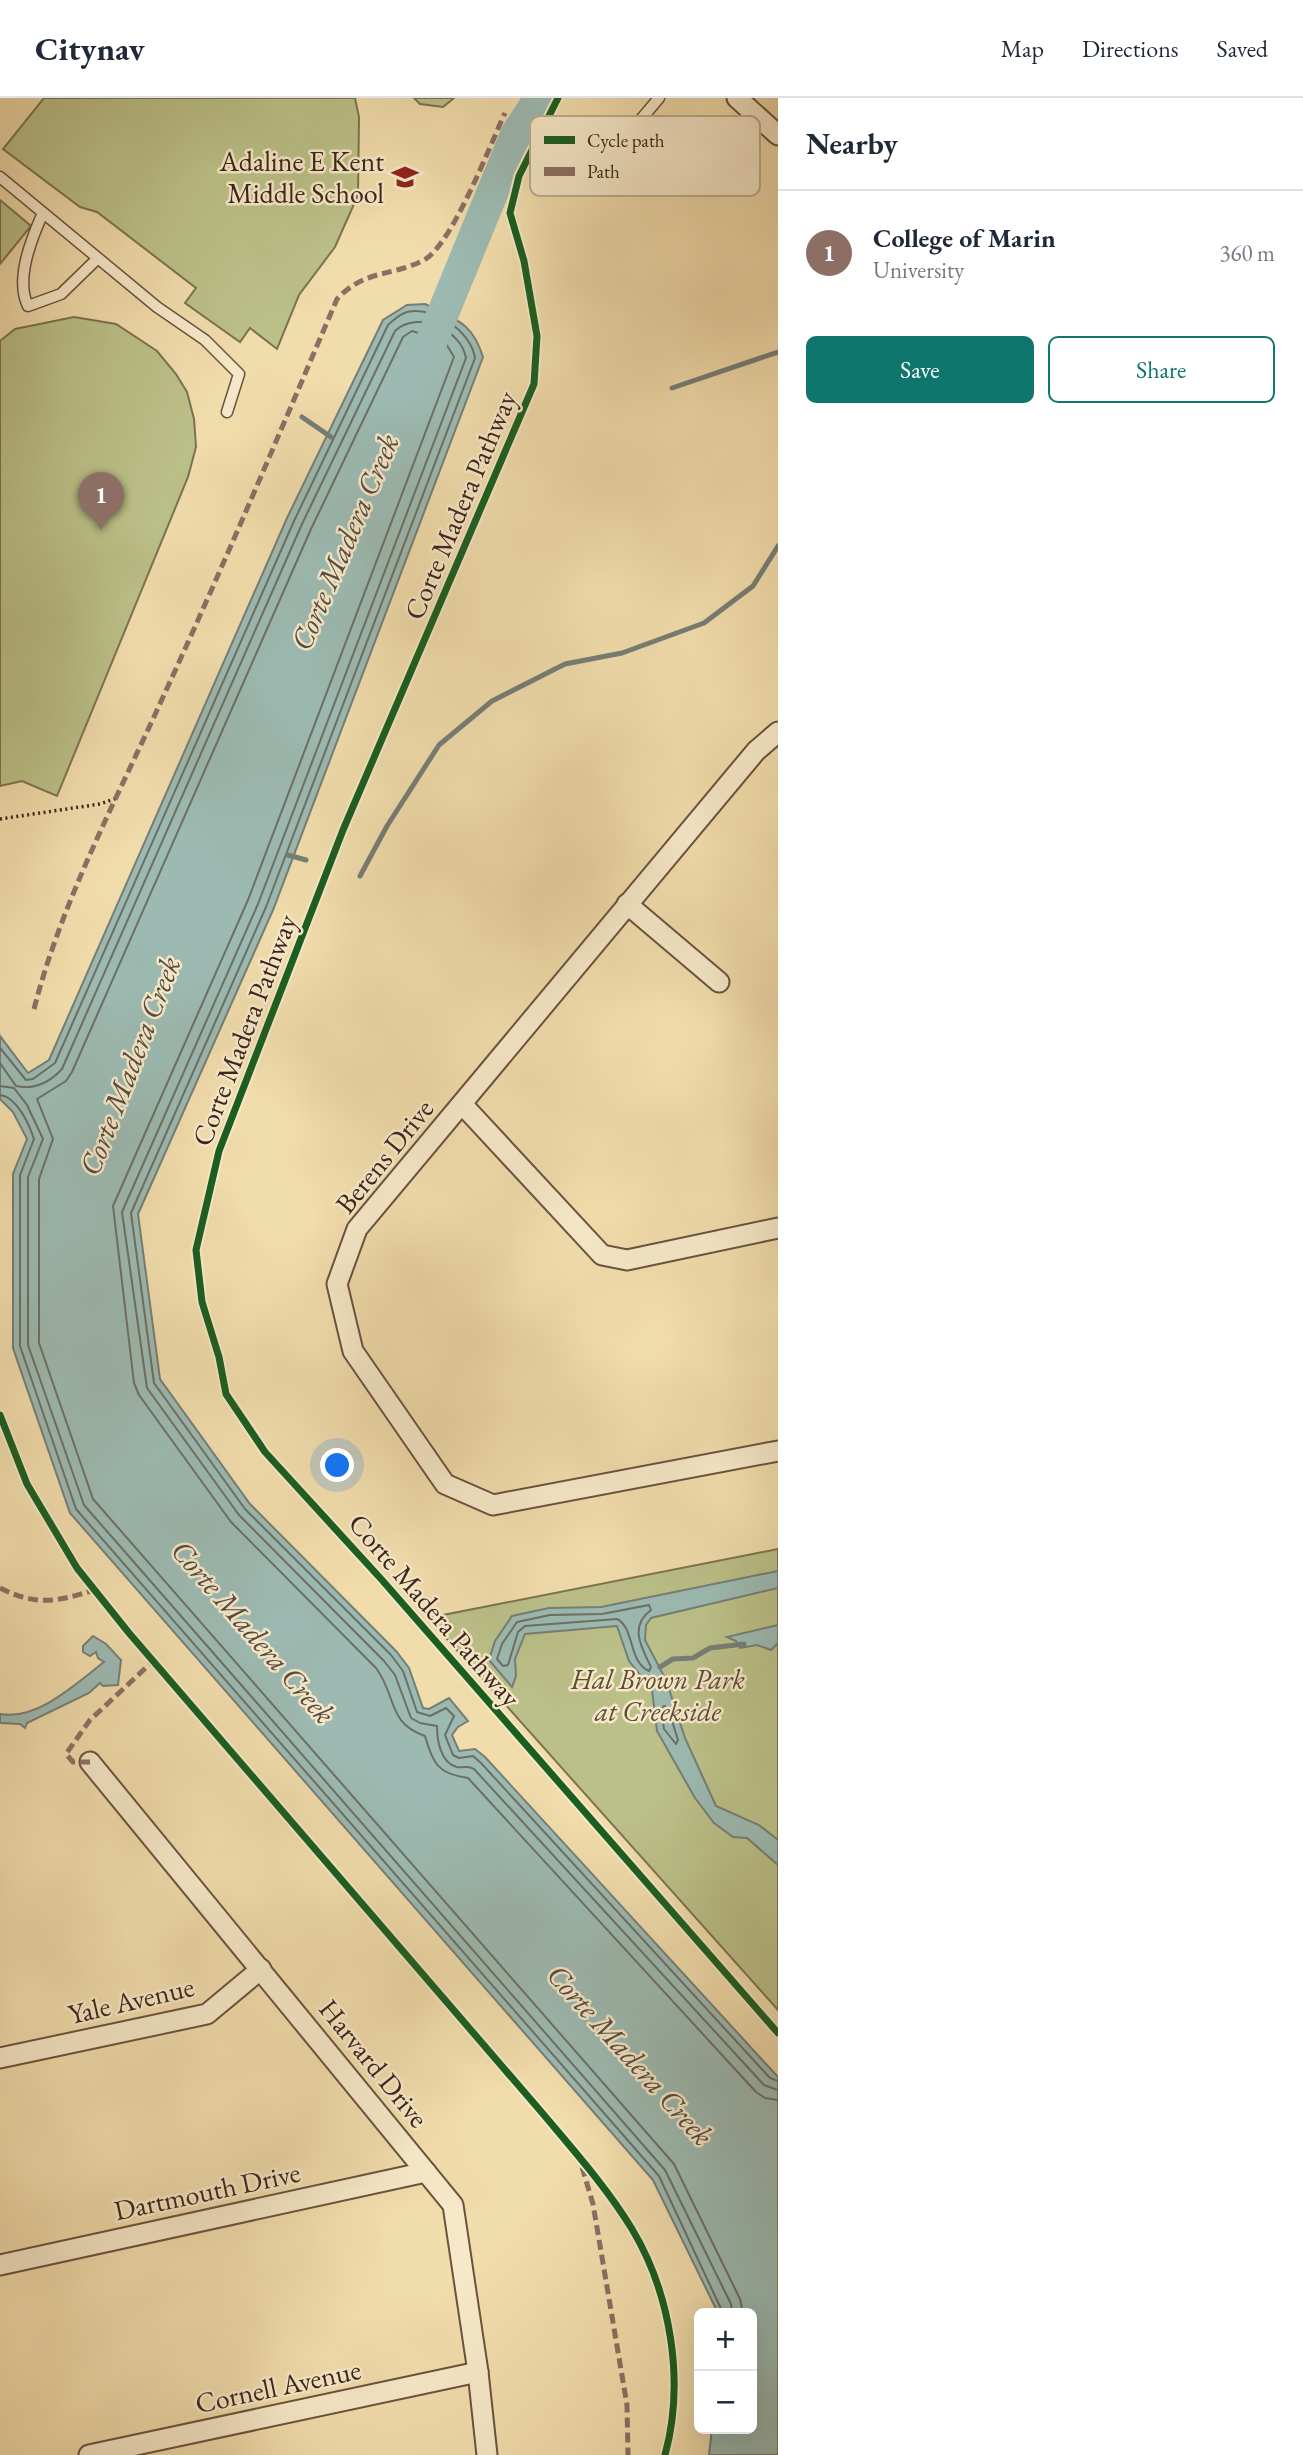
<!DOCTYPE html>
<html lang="en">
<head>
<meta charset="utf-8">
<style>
	body { margin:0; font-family:"EB Garamond",serif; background:#f6f6f7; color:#1f2937 }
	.controls { position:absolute; right:21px; bottom:21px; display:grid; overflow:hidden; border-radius:10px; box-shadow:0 7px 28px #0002 }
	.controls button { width:63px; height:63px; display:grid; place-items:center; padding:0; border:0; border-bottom:2px solid #e0e1e3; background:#fff; color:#1f2937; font:35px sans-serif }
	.you { position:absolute; left:338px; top:1368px; width:24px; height:24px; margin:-18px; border:5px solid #fff; border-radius:50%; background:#1a73e8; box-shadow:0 0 0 10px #1a73e833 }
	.badge { display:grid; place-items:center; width:46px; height:46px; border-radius:50%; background:#0f766e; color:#fff; font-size:23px; font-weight:700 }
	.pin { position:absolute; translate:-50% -58px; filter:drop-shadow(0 2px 4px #0008) }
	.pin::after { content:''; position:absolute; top:37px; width:24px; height:21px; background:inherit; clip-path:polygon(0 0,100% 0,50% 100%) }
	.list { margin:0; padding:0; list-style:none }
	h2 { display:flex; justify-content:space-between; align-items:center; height:91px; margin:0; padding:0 28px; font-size:30px }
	h2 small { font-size:23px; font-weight:400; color:#747a83 }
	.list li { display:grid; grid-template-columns:46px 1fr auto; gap:21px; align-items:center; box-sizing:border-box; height:126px; padding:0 28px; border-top:2px solid #e0e1e3 }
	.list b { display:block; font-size:26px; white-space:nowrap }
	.list p { margin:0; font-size:23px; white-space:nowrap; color:#747a83 }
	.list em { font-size:23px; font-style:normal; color:#747a83 }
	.actions { display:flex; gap:14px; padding:21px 28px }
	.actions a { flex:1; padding:16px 0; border:2px solid #0f766e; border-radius:10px; text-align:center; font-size:24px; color:#0f766e }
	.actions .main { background:#0f766e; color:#fff }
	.map { position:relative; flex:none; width:778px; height:2357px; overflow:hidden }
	header { display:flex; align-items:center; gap:42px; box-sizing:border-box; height:98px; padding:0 35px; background:#fff; border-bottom:2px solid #e0e1e3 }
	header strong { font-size:33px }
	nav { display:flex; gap:38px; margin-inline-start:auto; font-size:24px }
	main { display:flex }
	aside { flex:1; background:#fff }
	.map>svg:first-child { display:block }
	.green { fill:#bbc088; stroke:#7c7252; stroke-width:2 }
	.water { fill:#9cbab2; stroke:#767e76; stroke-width:2 }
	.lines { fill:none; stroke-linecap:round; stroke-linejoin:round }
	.shore { stroke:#6c6f66; stroke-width:2 }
	.stream { stroke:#767e76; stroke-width:5 }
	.river { stroke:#9cbab2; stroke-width:32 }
	.lane-casing { stroke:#6a523f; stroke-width:13 }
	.street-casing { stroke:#6a523f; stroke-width:23 }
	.path { stroke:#3d241b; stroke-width:3.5; stroke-dasharray:2 3.5; stroke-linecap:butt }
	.lane { stroke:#f6e8c8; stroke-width:10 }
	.street { stroke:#f6e8c8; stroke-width:19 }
	.quiet { stroke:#8d6e63; stroke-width:5; stroke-dasharray:10 5; stroke-linecap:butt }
	.cycleway-casing { stroke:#f6e8c8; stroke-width:11 }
	.cycleway { stroke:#1b5e20; stroke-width:7 }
	.labels { text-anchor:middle; stroke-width:5; stroke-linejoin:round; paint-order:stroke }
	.poi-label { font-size:28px; fill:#3d241b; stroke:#f6e8c8; text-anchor:end }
	.street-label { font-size:28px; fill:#3d241b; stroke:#f6e8c8 }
	.park-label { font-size:28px; font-style:italic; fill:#5c4b36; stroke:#f6e8c8 }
	.water-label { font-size:30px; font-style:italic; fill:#554a41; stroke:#f6e8c8 }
	.key { fill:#f6e8c8; stroke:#bead94; stroke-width:2 }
	.key-label { font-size:19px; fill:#3d241b }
</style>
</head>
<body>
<header>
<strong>Citynav</strong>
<nav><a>Map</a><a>Directions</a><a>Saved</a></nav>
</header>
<main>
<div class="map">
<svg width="778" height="2357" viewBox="0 0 778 2357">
	<rect width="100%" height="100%" fill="#f1dcab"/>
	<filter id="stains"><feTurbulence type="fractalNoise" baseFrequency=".00286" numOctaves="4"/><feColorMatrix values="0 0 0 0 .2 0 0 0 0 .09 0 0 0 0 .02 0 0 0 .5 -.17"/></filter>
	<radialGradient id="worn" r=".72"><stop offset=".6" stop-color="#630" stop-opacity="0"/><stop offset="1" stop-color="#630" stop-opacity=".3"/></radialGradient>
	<g class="green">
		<path d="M44,0H355L359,19L358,97L335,149L299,197L277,251L250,230L240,244L185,205L196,190L97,114L80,109L3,51Z"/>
		<path d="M414,0H454L443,9L420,6Z"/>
		<path d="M0,102L31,128L0,166Z"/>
		<path d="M74,219L116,226L157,253L176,276L187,294L194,321L196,349L188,379L57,698L22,683L0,688V243L15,231Z"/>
		<path d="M778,1451V1912L428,1520Z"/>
	</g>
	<g class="water">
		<path d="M425,206C455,222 472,223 483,259L273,812L138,1116L160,1281L250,1406L396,1553L409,1570L423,1610L429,1611L449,1600L468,1623L458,1629L452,1637L459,1653L475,1651L485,1659L778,1979V2357H709L712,2331H752V2215H718L653,2082L70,1415L13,1250V1076L27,1041L13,1014L0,1001V938L28,975L49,962L287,420L383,222L407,207Z"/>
		<path d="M778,1473V1490L651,1520L646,1527L645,1542L666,1582L685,1640L716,1708L759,1727L778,1742V1767L747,1740L733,1739L714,1725L695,1700L657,1633L652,1592L629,1563L617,1528L525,1536L515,1561L516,1578L512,1589L489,1562L495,1543L512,1518L549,1510L601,1509Z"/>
		<path d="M778,1527V1545L771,1552L757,1547L740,1550L736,1543L727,1539Z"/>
		<path d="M93,1538L106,1546L121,1562L118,1587L103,1588L100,1585L89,1595L27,1625L25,1630L20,1626L0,1625V1616C37,1623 77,1585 104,1564L98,1560L96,1554L90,1558L83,1554V1548Z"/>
	</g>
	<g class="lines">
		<g class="shore">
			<path d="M0,950L26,982L33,981L55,965L294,423L388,227C394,222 399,216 407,214C434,208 471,233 475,260L266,809L131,1115L154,1285L245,1411L391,1557L403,1573L417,1614L430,1618L446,1610L454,1618L445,1637L453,1657L459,1660L473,1658L481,1665L770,1980L778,1983"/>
			<path d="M0,965L16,988C34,992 49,985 62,971L302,426L395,233C417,212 461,231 466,260L258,806L122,1114L147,1290L239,1417L384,1563L395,1577L411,1620L420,1625L437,1628C437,1641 440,1665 457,1669C465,1670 468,1667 474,1671L764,1987L778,1992"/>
			<path d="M0,988L14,990L27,1007L43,1041L28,1079V1247L84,1407L665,2072L731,2206L732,2215"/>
			<path d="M0,997C17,999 29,1026 34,1041L20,1077V1248L76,1411L659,2078L723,2215"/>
			<path d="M649,1507L651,1512C629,1528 641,1549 651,1569L649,1573C628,1564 635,1530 617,1521L525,1528L518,1534L508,1567L503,1568L497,1561L502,1546L517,1524L550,1517L602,1516Z"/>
			<path d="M664,1608L668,1610L678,1642L676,1646L664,1631L661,1611Z"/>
			<path d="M743,2215L740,2201L674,2066L93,1401L39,1245V1081L53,1041L37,1001L66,983L72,974L311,431L403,239L412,233L445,244L454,259L248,802L113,1108L134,1285L139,1297L231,1424L376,1570C397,1598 387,1625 425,1638C433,1667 439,1676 468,1680L756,1994L765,2000L778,2002"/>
		</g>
		<g class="stream">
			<path d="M672,290L778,254"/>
			<path d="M302,319L331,339"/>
			<path d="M288,757L306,762"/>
			<path d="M360,778L387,728L439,647L492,603L565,566L622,555L704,525L753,488L778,448"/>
			<path d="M660,1569L673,1561L693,1560L710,1550L744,1546"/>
		</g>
		<path class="river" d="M427,254L516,37L540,0"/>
		<g class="lane-casing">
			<g id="lane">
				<path d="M605,64L659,0"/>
				<path d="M0,79L157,209L205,242L239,276L227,314"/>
				<path d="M42,117C31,142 15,182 28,208L61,196L97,161"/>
			</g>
		</g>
		<g class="street-casing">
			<g id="street">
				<path d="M737,0L778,37"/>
				<path d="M778,634L756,653L357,1131L337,1186L353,1253L445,1386L493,1407L778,1353"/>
				<path d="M627,806L719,884"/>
				<path d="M462,1006L602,1157L627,1162L778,1130"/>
				<path d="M90,1664L453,2107L478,2274L487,2357"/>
				<path d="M0,1960L207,1916L261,1871"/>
				<path d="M0,2167L426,2074"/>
				<path d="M89,2357L478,2274"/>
			</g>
		</g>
		<path class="path" d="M0,721L100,706L117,700"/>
		<use href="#lane" class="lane"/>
		<use href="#street" class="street"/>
		<g class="quiet">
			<path d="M34,911C62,802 117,701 163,599C224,467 280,334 337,201C365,171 391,179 424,162C452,147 490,47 505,15"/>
			<path d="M0,1490C36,1508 57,1504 94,1492"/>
			<path d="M90,1664H73L66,1656L90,1622L153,1563"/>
			<path d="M582,2069L593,2106L627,2307L628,2357"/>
		</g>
		<g class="cycleway-casing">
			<g id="cycleway">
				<path d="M558,0L519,78L510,115L524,163L537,238L534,286L343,732L219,1053L196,1152L202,1204L219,1259L226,1296L265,1354L382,1482L778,1935"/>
				<path d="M0,1317L27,1386L77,1470L129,1535L544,2017C575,2054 607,2090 632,2131C671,2196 685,2284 665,2357"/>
			</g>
		</g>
		<use href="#cycleway" class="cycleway"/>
	</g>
	<defs>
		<g id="school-bare" transform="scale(2.1)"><path d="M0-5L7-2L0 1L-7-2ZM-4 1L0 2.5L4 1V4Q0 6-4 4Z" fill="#8f2418" stroke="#f6e8c8" stroke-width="2.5" paint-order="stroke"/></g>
	</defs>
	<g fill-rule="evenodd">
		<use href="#school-bare" x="405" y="79"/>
	</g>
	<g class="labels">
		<g class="poi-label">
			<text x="384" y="73">Adaline E Kent<tspan x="384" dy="32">Middle School</tspan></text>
		</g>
		<g class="street-label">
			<text transform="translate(460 407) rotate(-67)" y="10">Corte Madera Pathway</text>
			<text transform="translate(244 932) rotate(-69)" y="10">Corte Madera Pathway</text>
			<text transform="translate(384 1058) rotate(-51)" y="10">Berens Drive</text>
			<text transform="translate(435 1512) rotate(49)" y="10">Corte Madera Pathway</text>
			<text transform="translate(131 1902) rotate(-13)" y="10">Yale Avenue</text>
			<text transform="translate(374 1965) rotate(51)" y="10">Harvard Drive</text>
			<text transform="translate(207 2093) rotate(-12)" y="10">Dartmouth Drive</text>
			<text transform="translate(278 2288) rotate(-12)" y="10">Cornell Avenue</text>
		</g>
		<g class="park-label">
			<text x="658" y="1591">Hal Brown Park<tspan x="658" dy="32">at Creekside</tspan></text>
		</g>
		<g class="water-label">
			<text transform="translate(345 444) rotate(-67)" y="10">Corte Madera Creek</text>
			<text transform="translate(130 968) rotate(-69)" y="10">Corte Madera Creek</text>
			<text transform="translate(253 1534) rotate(49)" y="10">Corte Madera Creek</text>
			<text transform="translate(630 1957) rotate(48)" y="10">Corte Madera Creek</text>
		</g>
	</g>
	<rect x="530" y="18" width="230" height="80" rx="10" class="key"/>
	<rect x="544" y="38" width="31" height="8" fill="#1b5e20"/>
	<rect x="544" y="69" width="31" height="9" fill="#8d6e63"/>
	<g class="key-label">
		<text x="587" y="49">Cycle path</text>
		<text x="587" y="80">Path</text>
	</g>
	<rect width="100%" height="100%" filter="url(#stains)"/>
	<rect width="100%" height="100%" fill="url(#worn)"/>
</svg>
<div class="controls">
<button>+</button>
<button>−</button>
</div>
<div class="you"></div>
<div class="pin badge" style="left:101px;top:432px;background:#8d6e63">1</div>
</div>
<aside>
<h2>Nearby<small></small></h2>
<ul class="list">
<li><span class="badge" style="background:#8d6e63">1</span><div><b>College of Marin</b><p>University</p></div><em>360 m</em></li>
</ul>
<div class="actions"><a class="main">Save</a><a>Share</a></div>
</aside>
</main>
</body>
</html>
